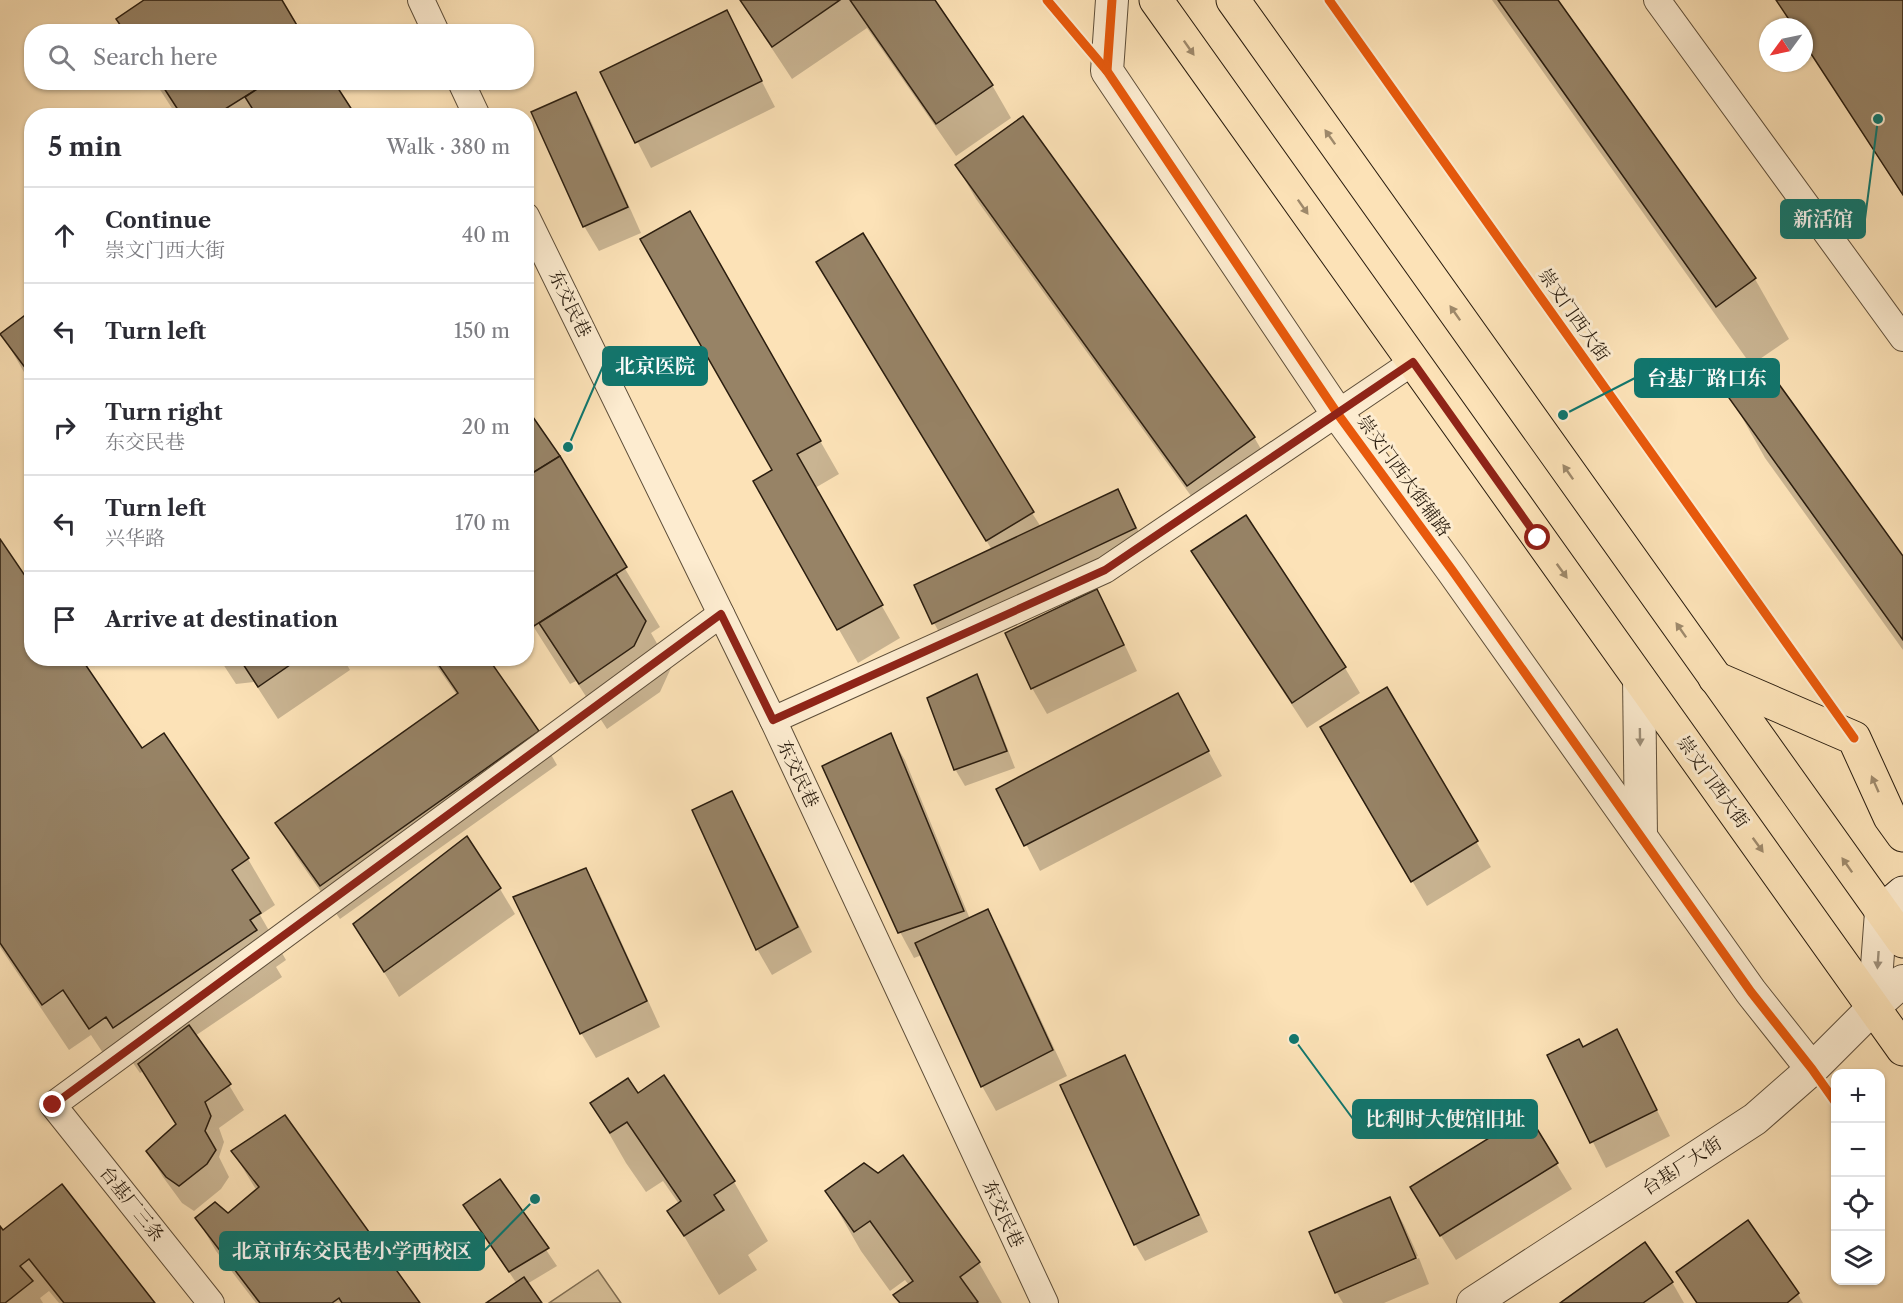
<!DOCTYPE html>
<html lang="en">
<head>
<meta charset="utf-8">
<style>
	body { margin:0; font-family:"Libre Caslon Text","Noto Serif SC",serif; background:#f7f7f7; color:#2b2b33 }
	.controls { position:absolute; right:18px; bottom:18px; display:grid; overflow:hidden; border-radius:12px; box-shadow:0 2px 4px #0004 }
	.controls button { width:54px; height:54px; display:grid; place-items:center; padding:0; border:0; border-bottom:2px solid #e1e1e2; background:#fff; color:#2b2b33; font:30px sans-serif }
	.compass { position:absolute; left:1759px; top:18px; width:54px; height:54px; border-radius:50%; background:#fff; box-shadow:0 2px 4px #0004; rotate:237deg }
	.stop { position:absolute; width:18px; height:18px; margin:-14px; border:4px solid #8f2418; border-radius:50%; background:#fff }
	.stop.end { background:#8f2418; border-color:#fff; box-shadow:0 2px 6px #0008 }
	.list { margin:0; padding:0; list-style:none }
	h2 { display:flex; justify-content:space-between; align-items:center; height:78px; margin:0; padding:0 24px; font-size:26px }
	h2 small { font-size:20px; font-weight:400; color:#7c7c81 }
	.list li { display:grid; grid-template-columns:39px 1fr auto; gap:18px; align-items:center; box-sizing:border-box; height:96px; padding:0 24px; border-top:2px solid #e1e1e2 }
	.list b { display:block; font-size:22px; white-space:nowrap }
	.list p { margin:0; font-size:20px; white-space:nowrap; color:#7c7c81 }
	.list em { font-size:20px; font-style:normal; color:#7c7c81 }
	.icon { flex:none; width:33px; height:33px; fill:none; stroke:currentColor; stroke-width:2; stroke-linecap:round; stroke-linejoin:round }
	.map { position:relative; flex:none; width:1903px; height:1303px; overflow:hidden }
	.search { position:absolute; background:#fff; box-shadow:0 2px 4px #0004; left:24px; top:24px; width:510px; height:66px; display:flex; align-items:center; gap:15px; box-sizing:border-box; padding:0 21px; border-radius:24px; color:#7c7c81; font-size:22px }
	.panel { position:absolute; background:#fff; box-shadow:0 2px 4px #0004; left:24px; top:108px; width:510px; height:558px; border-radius:24px }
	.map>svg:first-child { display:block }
	.green { fill:#d8c19a; stroke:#816f54; stroke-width:1.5 }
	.shadow { fill:#0003 }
	.building { fill:#978366; stroke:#2a1d0f; stroke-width:1.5 }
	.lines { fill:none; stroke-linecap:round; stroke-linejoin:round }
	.minor-casing { stroke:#5e4e39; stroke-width:28 }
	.tertiary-casing { stroke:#5e4e39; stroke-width:34 }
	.secondary-casing { stroke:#2a1d0f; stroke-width:35 }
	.primary-casing { stroke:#2a1d0f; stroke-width:35 }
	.minor { stroke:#fdecd0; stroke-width:26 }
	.tertiary { stroke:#fdecd0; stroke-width:32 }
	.secondary { stroke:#fdecd0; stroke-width:33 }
	.primary { stroke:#fce2b7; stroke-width:33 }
	.cycleway-casing { stroke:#fdecd0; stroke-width:13 }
	.cycleway { stroke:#e8590c; stroke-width:9 }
	.oneway { fill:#9e896b }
	.oneway2 { fill:#9e8f79 }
	.route { stroke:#8f2418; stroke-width:8 }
	.labels { text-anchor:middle; stroke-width:6; stroke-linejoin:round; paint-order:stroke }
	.street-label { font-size:18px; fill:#2a1d0f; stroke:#fdecd0 }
	.leader { fill:none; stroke:#0f766e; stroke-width:2 }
	.callout-dot { fill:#0f766e; stroke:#fdecd0; stroke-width:2 }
	.callout { fill:#0f766e; stroke:#0f766e; stroke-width:2 }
	.callout-label { font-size:20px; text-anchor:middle; font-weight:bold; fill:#fff }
</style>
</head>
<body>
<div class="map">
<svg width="1903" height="1303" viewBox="0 0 1903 1303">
	<rect width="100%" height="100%" fill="#fce2b7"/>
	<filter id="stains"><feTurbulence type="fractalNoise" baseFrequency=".00333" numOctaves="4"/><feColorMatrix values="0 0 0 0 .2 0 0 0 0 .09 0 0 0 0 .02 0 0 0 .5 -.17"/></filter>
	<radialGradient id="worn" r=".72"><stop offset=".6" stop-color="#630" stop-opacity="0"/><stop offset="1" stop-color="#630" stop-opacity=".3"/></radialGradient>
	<path class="green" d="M598,1270L621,1303H549Z"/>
	<g class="shadow">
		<path d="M740,0H933L992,85L1011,118L956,156L867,28L792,79Z"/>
		<path d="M1492,0H1556L1755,279L1789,339L1751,365Z"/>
		<path d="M1776,0H1903V196L1804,43V27H1793Z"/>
		<path d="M726,12L775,107L651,168L602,73Z"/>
		<path d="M155,82H332L355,116H177Z"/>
		<path d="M575,94L590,119L641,233L599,251L584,226Z"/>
		<path d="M957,166L1254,437L1273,470L1207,518L976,199Z"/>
		<path d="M690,213L839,474L815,488L900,638L858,663L755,482L774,471Z"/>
		<path d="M837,295L1032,513L1041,527L1118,491L1132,517L1149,554L948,648L934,623L992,550Z"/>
		<path d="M32,312V386L2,334Z"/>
		<path d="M1731,398L1903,559V650L1765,458Z"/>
		<path d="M526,410L558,457L660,627L651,633L671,668L660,692L607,729L576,681L570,684L526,615Z"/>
		<path d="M1245,517L1345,668L1360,693L1307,728L1208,577L1193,552Z"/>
		<path d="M0,542L32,658L142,750L164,735L248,859L275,905L260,915L286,960L276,967L282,977L195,1036L229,1085L244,1110L219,1128L224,1142L219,1157L229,1177L221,1189L194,1211L182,1203L163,1177L148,1152L177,1125L144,1071L140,1073L133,1063L117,1074L91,1035L69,1050L0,947Z"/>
		<path d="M1097,591L1111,616L1137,671L1047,714L1032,688Z"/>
		<path d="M219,658H343L350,670L278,719L254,682L236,684Z"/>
		<path d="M431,658H486L538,732L557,765L340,919L296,856L277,823L457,695Z"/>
		<path d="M977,676L986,693L1015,768L965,786L955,769Z"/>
		<path d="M1387,689L1491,867L1427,906L1322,728Z"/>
		<path d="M1192,721L1222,776L1040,871L998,790Z"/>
		<path d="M890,735L905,760L970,919L987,911L1002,936L1067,1076L996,1111L982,1086L922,955L914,958L900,932Z"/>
		<path d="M731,793L746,819L812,952L772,975L757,949L694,810Z"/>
		<path d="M585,870L600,895L660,1027L596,1058L581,1033Z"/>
		<path d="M500,889L515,914L399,997L370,949Z"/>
		<path d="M1617,1031L1670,1136L1606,1168L1549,1055L1583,1049Z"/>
		<path d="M1125,1057L1134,1073L1208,1232L1145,1261L1135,1244Z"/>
		<path d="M664,1077L734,1182L768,1241L748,1255L757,1270L719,1295L669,1211L679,1204L663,1181L646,1192L626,1163L592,1104L637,1095Z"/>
		<path d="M1527,1116L1572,1189L1456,1260L1426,1212Z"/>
		<path d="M233,1152L418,1303H256L216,1251L197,1218L228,1215L257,1191Z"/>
		<path d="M500,1182L557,1266L527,1284L541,1303H488L517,1284L465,1206Z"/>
		<path d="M827,1192L979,1263L1002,1303H900L909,1285L905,1280L890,1291L861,1251Z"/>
		<path d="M1390,1199L1404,1225L1418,1256L1337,1290V1293L1311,1233Z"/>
		<path d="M1747,1222L1798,1294L1803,1303H1696L1678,1273Z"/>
		<path d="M0,1228L3,1232L154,1303H59L49,1291L40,1298L43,1303H0Z"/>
		<path d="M1419,1258L1429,1284L1384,1303H1343L1337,1293Z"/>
		<path d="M1672,1282L1684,1303H1562Z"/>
	</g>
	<g class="building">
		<path d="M144,0H282L301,32H125L116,19Z"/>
		<path d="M740,0H840L772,47Z"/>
		<path d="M850,0H935L993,85L936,124Z"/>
		<path d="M1498,0H1558L1756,278L1716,307Z"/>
		<path d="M1776,0H1903V195L1804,43V27H1794Z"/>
		<path d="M727,10L762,81L635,143L600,72Z"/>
		<path d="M160,82H268L214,116H182Z"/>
		<path d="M268,82H334L356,116H257L245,97Z"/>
		<path d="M576,92L628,207L583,227L531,112Z"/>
		<path d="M1023,116L1255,437L1187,486L955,165Z"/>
		<path d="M690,211L821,441L797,454L883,605L837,630L753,481L772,470L640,239Z"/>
		<path d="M863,233L1034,512L986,541L816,262Z"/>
		<path d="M32,310V377L0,334Z"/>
		<path d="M1768,369L1903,556V640L1729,398Z"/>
		<path d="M526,407L560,456L526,477Z"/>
		<path d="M560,456L627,567L534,626L526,613V477Z"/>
		<path d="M1118,489L1136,528L932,624L914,585Z"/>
		<path d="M1246,515L1346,667L1292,703L1191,551Z"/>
		<path d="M0,539L32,586V658H81L142,748L164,733L249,858L232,870L261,913L250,920L257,930L113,1028L106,1017L89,1029L63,990L42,1005L0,943Z"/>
		<path d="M616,574L646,621L634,646L579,684L539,623Z"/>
		<path d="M1097,589L1124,645L1031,689L1005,633Z"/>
		<path d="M239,658H300L258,687Z"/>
		<path d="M434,658H488L539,731L320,886L275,823L458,693Z"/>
		<path d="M977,674L1007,751L954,770L927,698Z"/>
		<path d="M1387,687L1478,841L1411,882L1320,727Z"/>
		<path d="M1178,693L1209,751L1024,846L996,789Z"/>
		<path d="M891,733L964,911L898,933L822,766Z"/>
		<path d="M732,791L798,927L756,950L692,810Z"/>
		<path d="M467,836L501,888L384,972L353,924Z"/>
		<path d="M586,868L647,1001L580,1034L513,897Z"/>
		<path d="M988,909L1053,1050L981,1087L915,943Z"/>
		<path d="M189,1025L231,1084L205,1102L211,1116L205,1131L216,1150L207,1164L179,1186L166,1177L146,1151L176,1124L138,1064Z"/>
		<path d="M1617,1029L1657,1110L1590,1143L1547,1055L1579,1039L1583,1047Z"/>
		<path d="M1125,1055L1199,1215L1134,1245L1060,1085Z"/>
		<path d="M664,1075L735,1181L714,1195L724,1210L684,1236L667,1211L681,1201L627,1122L610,1133L590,1103L628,1078L638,1093Z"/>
		<path d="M1528,1114L1558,1163L1440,1236L1410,1187Z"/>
		<path d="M285,1115L420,1303H342L339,1298L332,1303H260L195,1218L215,1202L228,1213L259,1187L231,1151Z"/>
		<path d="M903,1155L980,1262L960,1277L978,1302L976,1303H900L893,1295L913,1281L870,1221L854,1232L825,1191L864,1163L878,1173Z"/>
		<path d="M500,1179L549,1248L509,1272L463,1205Z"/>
		<path d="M62,1184L155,1303H64L29,1259L20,1266L33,1281L5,1303H0V1226L3,1230Z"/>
		<path d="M1390,1197L1416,1258L1335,1293L1309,1232Z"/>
		<path d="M1748,1220L1799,1293L1787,1303H1697L1676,1272Z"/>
		<path d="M1645,1242L1673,1282L1643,1303H1560Z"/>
		<path d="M524,1277L542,1303H486Z"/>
	</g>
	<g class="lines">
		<g class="minor-casing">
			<g id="minor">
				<path d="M421,0L436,32"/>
				<path d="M1657,0L1903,338"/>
				<path d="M461,82L477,116"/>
				<path d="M526,216L773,720L1045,1303"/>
				<path d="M773,720L1105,570L1413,362"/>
				<path d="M211,1303L53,1105L721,614"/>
			</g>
		</g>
		<g class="tertiary-casing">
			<g id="tertiary">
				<path d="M1112,0L1107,71L1337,413L1452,570L1751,992L1812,1069"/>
				<path d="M1639,678L1641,836"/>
				<path d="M1874,1007L1881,912"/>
				<path d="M1473,1303L1755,1119L1812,1069L1874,1007L1903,981"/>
			</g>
		</g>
		<g class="secondary-casing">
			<path id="secondary" d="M1881,912L1903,893"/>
		</g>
		<g class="primary-casing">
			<g id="primary">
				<path d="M1156,0L1903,1049"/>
				<path d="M1233,0L1903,941"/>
				<path d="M1715,678L1854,738L1890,817L1903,835"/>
			</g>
		</g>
		<use href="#minor" class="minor"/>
		<use href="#tertiary" class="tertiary"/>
		<use href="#secondary" class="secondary"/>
		<use href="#primary" class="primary"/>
		<g class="cycleway-casing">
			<g id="cycleway">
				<path d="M1047,0L1107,71"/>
				<path d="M1112,0L1107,71L1337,413L1452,570L1751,992L1812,1069L1836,1103"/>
				<path d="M1329,0L1854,738"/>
			</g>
		</g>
		<use href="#cycleway" class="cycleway"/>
	</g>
	<defs><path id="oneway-solid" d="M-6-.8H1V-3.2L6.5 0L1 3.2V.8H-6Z" transform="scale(1.5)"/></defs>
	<g class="oneway">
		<use href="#oneway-solid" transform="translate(1189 48) rotate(55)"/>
		<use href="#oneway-solid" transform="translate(1330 137) rotate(-125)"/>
		<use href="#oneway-solid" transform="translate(1303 207) rotate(55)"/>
		<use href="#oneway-solid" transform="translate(1455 313) rotate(-125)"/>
		<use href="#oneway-solid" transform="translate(1568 472) rotate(-125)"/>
		<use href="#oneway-solid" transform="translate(1562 571) rotate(54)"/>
		<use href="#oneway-solid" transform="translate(1681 630) rotate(-125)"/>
		<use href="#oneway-solid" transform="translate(1875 784) rotate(-114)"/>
		<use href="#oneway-solid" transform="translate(1758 845) rotate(54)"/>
		<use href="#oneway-solid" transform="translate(1847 865) rotate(-125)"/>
	</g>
	<g class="oneway2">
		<use href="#oneway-solid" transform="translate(1640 737) rotate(89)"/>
		<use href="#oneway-solid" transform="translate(1878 960) rotate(94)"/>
	</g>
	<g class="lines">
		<path class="route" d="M53,1105L721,614L773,720L1105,570L1413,362L1538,538"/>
	</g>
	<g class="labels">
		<g class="street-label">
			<text transform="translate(570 304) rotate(64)" y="6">东交民巷</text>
			<text transform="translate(1574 315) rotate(55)" y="6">崇文门西大街</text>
			<text transform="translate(1404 476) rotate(54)" y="6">崇文门西大街辅路</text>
			<text transform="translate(798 774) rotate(65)" y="6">东交民巷</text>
			<text transform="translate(1713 782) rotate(54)" y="6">崇文门西大街</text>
			<text transform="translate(1682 1166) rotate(-33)" y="6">台基厂大街</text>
			<text transform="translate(132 1204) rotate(51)" y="6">台基厂三条</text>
			<text transform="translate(1003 1214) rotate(65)" y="6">东交民巷</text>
		</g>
	</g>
	<path class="leader" d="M1878 119L1865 219M568 447L603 366M1563 415L1635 378M1294 1039L1353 1119M535 1199L484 1251"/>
	<g class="callout-dot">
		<circle cx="1878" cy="119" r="6"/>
		<circle cx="568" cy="447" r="6"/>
		<circle cx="1563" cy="415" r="6"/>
		<circle cx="1294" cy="1039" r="6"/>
		<circle cx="535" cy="1199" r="6"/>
	</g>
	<g class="callout">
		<rect x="1781" y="200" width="84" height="38" rx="6"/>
		<rect x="603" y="347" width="104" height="38" rx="6"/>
		<rect x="1635" y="359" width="144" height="38" rx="6"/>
		<rect x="1353" y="1100" width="184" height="38" rx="6"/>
		<rect x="220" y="1232" width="264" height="38" rx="6"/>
	</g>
	<g class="callout-label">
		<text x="1823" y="226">新活馆</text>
		<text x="655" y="373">北京医院</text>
		<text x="1707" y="385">台基厂路口东</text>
		<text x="1445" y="1126">比利时大使馆旧址</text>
		<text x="352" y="1258">北京市东交民巷小学西校区</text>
	</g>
	<rect width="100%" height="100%" filter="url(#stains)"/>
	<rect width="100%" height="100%" fill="url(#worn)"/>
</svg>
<div class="controls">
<button>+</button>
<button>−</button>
<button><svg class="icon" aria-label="locate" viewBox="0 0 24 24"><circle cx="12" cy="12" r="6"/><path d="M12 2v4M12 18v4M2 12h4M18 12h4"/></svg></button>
<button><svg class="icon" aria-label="layers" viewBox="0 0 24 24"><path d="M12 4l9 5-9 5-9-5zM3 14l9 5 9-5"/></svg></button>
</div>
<svg class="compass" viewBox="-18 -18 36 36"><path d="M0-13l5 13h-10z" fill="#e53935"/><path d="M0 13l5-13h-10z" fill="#7c7c81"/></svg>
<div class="stop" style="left:1538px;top:538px"></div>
<div class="stop end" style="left:53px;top:1105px"></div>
<div class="search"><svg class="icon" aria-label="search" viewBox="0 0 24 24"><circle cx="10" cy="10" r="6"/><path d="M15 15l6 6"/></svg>Search here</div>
<section class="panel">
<h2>5 min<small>Walk · 380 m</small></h2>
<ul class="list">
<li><svg class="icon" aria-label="ahead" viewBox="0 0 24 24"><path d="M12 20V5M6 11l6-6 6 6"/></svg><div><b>Continue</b><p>崇文门西大街</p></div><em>40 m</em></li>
<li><svg class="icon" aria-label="left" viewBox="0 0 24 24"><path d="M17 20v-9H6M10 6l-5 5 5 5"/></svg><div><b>Turn left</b></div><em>150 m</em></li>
<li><svg class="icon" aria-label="right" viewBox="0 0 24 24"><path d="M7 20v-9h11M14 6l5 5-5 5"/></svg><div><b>Turn right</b><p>东交民巷</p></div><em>20 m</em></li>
<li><svg class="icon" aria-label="left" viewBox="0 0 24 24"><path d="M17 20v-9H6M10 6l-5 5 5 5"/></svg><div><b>Turn left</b><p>兴华路</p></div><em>170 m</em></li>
<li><svg class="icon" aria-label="arrive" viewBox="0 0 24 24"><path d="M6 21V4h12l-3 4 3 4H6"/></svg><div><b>Arrive at destination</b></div></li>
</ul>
</section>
</div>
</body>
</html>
